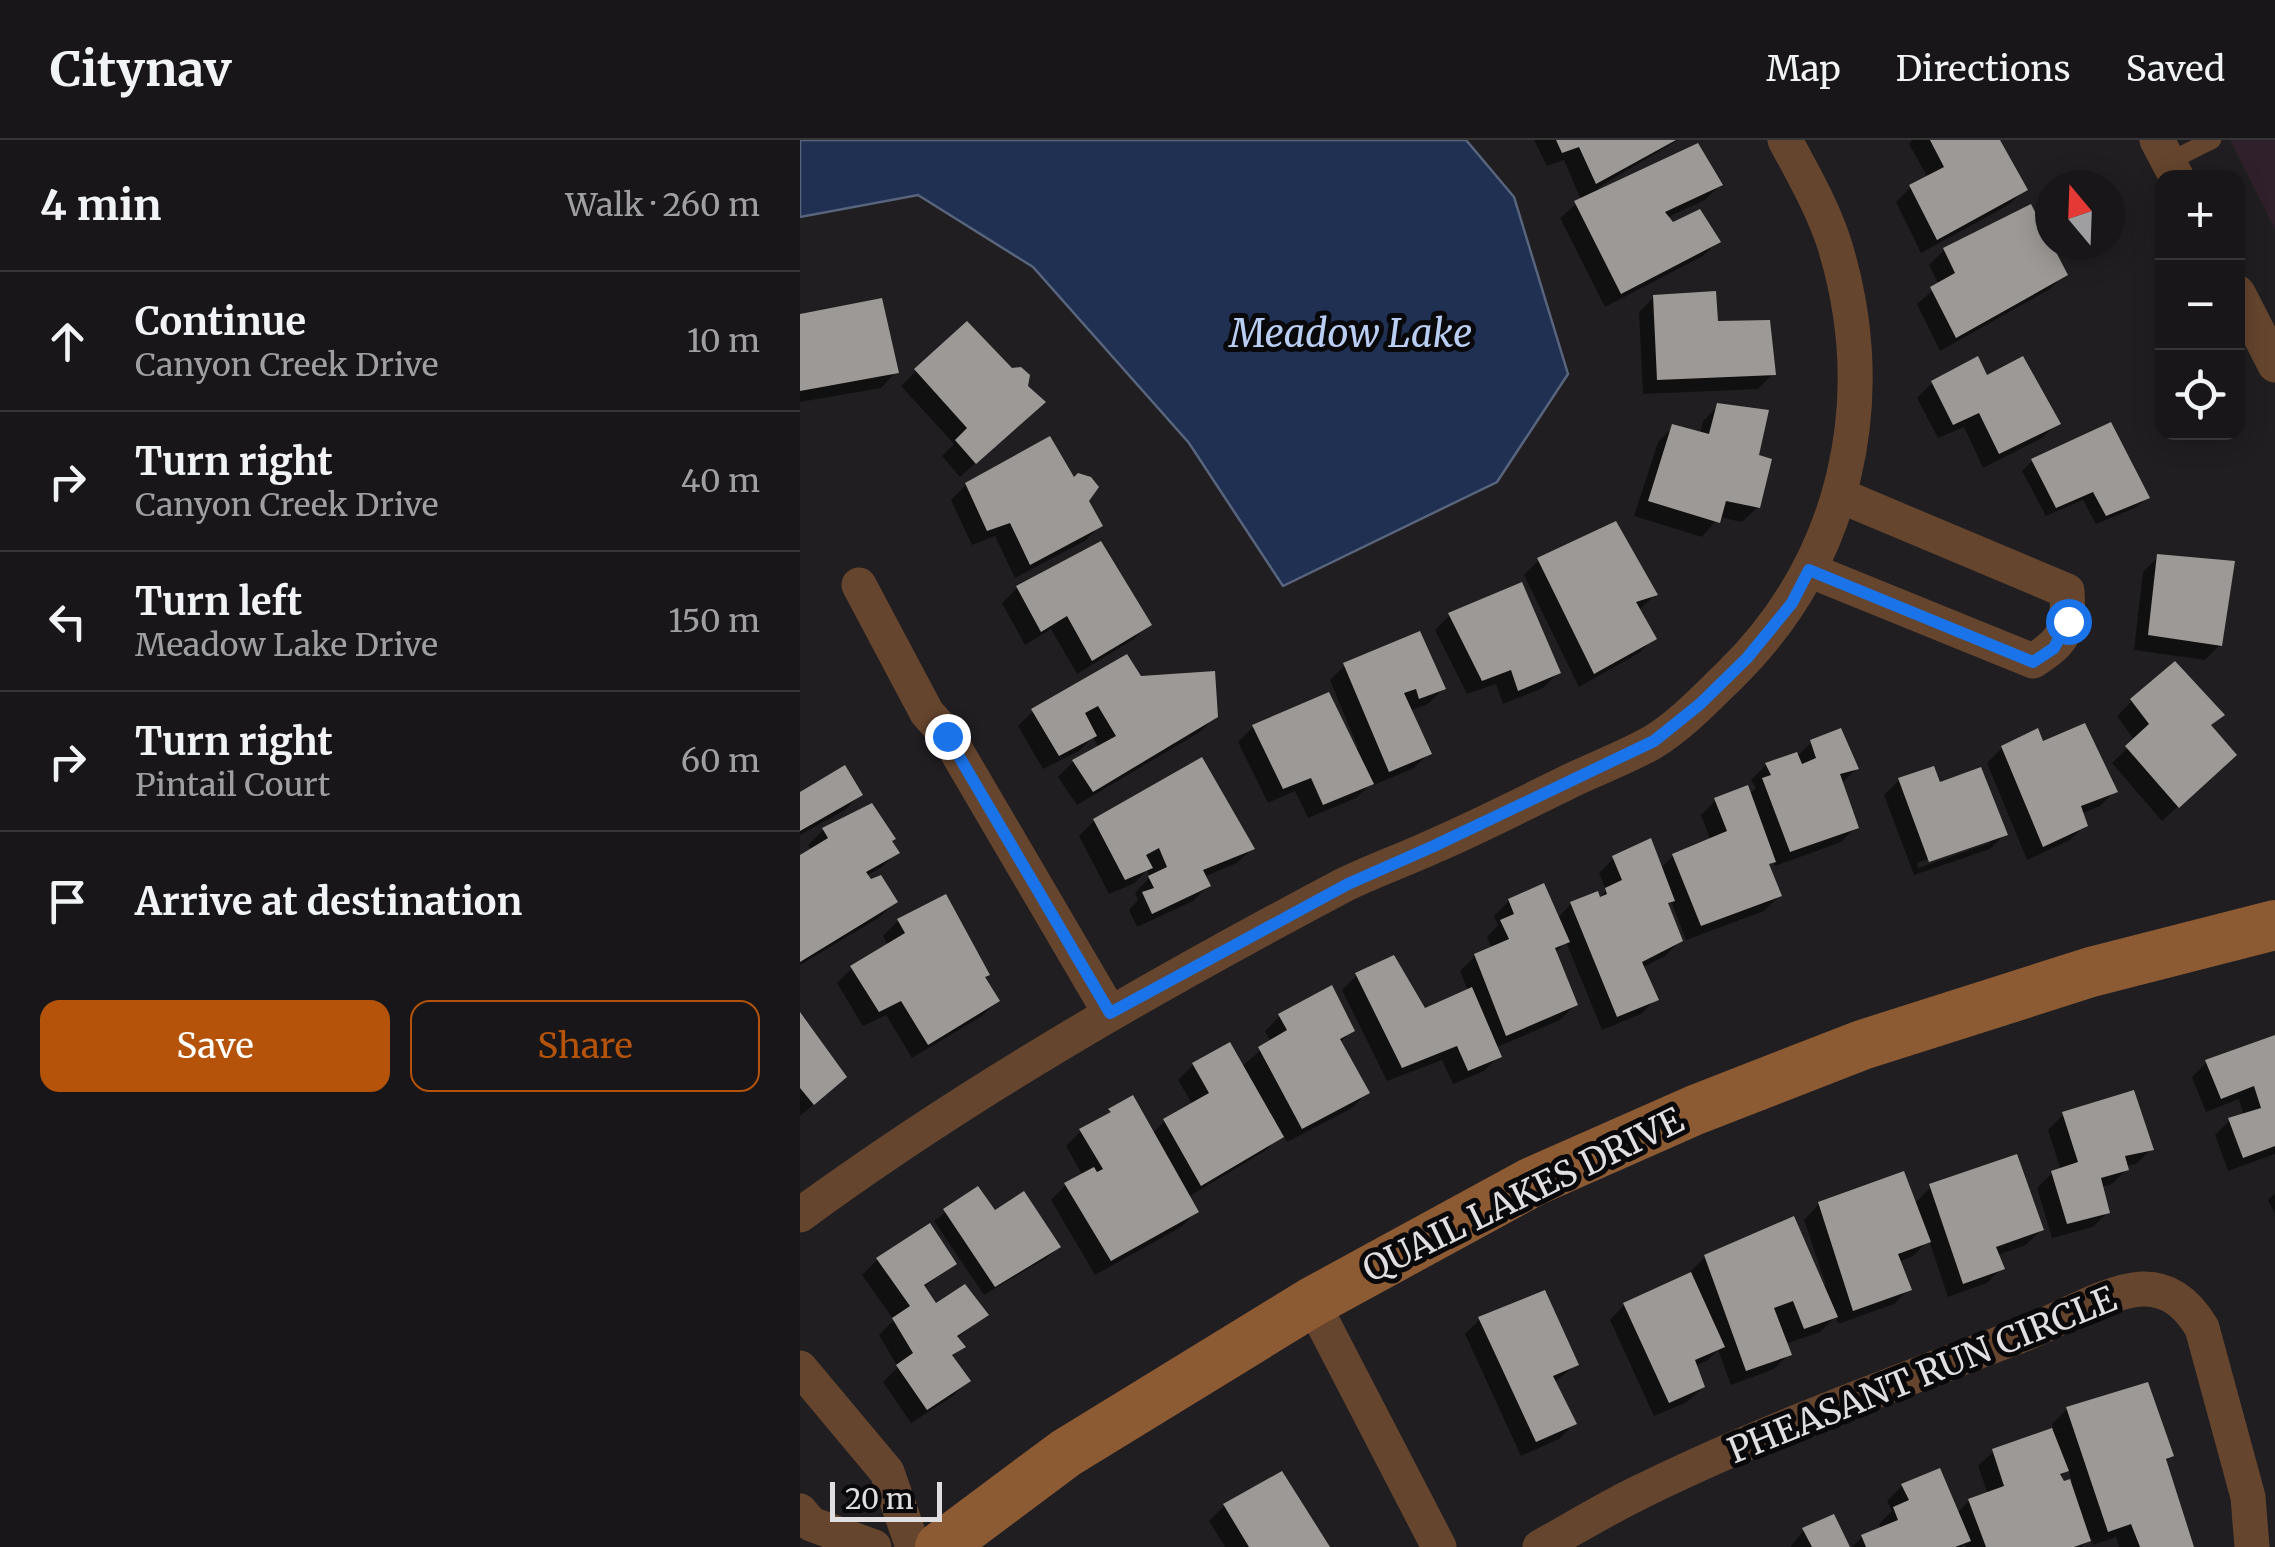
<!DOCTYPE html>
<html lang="en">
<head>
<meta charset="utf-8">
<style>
	body { margin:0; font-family:Merriweather,serif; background:#252326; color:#f1f3f6 }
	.controls { position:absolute; right:30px; top:30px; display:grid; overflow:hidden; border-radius:20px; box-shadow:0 5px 25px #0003 }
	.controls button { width:90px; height:90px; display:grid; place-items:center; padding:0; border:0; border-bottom:2px solid #363538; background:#181619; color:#f1f3f6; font:50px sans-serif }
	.compass { position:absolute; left:1235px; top:30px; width:90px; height:90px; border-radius:50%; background:#181619; box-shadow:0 5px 25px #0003; rotate:341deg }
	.scale { position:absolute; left:30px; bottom:25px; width:112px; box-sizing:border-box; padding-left:10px; border:5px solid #e0dee0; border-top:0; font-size:28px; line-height:35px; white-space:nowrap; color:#e0dee0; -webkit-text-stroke:8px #09080a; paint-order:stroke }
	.stop { position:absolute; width:30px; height:30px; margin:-22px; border:8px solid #1a73e8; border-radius:50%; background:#fff }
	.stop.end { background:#1a73e8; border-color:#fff; box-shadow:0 2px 10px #0008 }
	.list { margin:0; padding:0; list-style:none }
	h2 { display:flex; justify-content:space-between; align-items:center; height:130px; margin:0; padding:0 40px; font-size:42px }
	h2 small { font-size:32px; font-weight:400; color:#9f9fa2 }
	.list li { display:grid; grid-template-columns:65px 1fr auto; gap:30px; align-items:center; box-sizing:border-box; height:140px; padding:0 40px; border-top:2px solid #363538 }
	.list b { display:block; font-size:38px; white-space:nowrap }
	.list p { margin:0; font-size:32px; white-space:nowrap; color:#9f9fa2 }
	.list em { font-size:32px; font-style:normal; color:#9f9fa2 }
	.actions { display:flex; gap:20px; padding:30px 40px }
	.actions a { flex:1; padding:22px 0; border:2px solid #b45309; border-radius:20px; text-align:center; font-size:35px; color:#b45309 }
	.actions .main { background:#b45309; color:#fff }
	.icon { flex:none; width:55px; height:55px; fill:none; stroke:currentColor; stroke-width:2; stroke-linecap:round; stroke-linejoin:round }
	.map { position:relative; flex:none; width:1475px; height:1407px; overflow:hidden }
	header { display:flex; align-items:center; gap:60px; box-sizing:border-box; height:140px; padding:0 50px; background:#181619; border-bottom:2px solid #363538 }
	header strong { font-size:48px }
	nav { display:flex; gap:55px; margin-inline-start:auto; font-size:35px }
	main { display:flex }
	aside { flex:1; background:#181619 }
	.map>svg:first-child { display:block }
	.education { fill:#30202b }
	.water { fill:#1f3052; stroke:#59647d; stroke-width:2.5 }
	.shadow { fill:#0007; fill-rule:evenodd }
	.building { fill:#9d9996 }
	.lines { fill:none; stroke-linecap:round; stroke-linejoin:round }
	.lane { stroke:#65452e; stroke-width:18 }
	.street { stroke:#65452e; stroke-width:35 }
	.secondary { stroke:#8c5a33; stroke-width:50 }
	.route { stroke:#1a73e8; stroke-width:12 }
	.labels { text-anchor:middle; stroke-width:10; stroke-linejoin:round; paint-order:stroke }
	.street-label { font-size:35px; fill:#e0dee0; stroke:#09080a }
	.water-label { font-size:38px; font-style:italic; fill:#bacef4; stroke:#09080a }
</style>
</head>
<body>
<header>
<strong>Citynav</strong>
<nav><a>Map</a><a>Directions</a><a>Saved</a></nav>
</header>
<main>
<aside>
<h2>4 min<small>Walk · 260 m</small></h2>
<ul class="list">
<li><svg class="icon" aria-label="ahead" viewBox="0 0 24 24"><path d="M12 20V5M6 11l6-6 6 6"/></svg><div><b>Continue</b><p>Canyon Creek Drive</p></div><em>10 m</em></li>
<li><svg class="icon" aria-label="right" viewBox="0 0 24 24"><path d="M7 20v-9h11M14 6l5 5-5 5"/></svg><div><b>Turn right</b><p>Canyon Creek Drive</p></div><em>40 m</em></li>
<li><svg class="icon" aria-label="left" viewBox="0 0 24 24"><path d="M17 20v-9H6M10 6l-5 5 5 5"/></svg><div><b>Turn left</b><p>Meadow Lake Drive</p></div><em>150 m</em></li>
<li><svg class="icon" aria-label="right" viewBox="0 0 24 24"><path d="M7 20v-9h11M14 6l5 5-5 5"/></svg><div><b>Turn right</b><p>Pintail Court</p></div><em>60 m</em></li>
<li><svg class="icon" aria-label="arrive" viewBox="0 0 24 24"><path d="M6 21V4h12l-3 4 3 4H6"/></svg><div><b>Arrive at destination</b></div></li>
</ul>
<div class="actions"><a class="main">Save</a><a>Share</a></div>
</aside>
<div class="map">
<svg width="1475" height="1407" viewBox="0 0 1475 1407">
	<rect width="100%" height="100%" fill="#201e21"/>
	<path class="education" d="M1430,0H1475V89Z"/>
	<path class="water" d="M0,0H666L714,57L768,234L697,342L483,446L389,303L233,127L118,55L0,77Z"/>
	<g class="shadow">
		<path d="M734,0H878L799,47L800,51L920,45L905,60L866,78L872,86L918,101L903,116L805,167L760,78L781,60L764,20L747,26Z"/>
		<path d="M1112,0H1197L1225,49L1210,64L1121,113L1096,62L1111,47L1128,38L1109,4Z"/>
		<path d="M1144,110L1265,134L1250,149L1140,211L1117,164L1139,145L1129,125Z"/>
		<path d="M854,157L916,184L973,234L958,249L843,254L839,172Z"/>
		<path d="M0,177L96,232L81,248L0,262Z"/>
		<path d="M116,231L228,276L160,337L142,316L154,304L101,246Z"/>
		<path d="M1186,239L1257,283L1242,298L1183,328L1164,287L1138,298L1117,258L1132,243Z"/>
		<path d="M918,266L957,317L958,367L942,382L919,377L902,397L834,376L858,302L873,287L900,294L903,281Z"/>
		<path d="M1310,285L1347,358L1337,367L1296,384L1283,360L1246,376L1222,331L1232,321Z"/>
		<path d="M166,345L286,361L300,386L285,401L215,438L195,396L172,405L151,360Z"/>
		<path d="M1358,417L1420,505L1405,520L1334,510L1343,432Z"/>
		<path d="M739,420L855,455L838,471L854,498L839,513L779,547L724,435Z"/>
		<path d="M217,448L349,484L334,499L277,534L251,489L225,505L202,463Z"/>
		<path d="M650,475L758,533L743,548L703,564L696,544L667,554L635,490Z"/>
		<path d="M545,525L643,549L628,564L609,571L629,613L614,628L574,645L573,642L556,658L508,678L495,651L468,663L438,602L453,587L558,608L530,540Z"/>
		<path d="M339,539L416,576L400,592L277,665L258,637L273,622L299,608L293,597L279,611L243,629L218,586L233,571Z"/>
		<path d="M1332,561L1421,575L1409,587L1418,630L1362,681L1312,623L1335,601L1317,576Z"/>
		<path d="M1011,603L1056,629L1041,644L1056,687L1041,702L975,726L973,721L967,727L979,756L964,771L886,800L871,761L867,765L880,801L865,816L842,828L856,859L841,874L802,890L766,802L754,814L775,865L760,880L695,908L699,916L684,931L653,944L642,920L587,941L542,850L557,835L624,871L668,851L660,831L675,816L692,809L687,797L698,785L694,776L709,761L757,779L771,764L798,759L806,751L799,733L814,718L860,729L873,716L911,701L901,675L916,660L949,655L956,648L951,640L966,625L996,617Z"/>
		<path d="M1242,605L1315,651L1300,666L1281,674L1285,685L1270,700L1227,720L1187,623L1202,608Z"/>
		<path d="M1099,640L1139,645L1205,694L1190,709L1114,735L1084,655ZM1190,698V703L1118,728L1117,723Z"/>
		<path d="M0,655H60L45,670L0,695Z"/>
		<path d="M71,666L97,712L82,727L66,736L95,762L80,777L0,825V717L12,711L8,705L23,690Z"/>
		<path d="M294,681L452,709L437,723L404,737L408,746L393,761L337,787L329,770L338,760L335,753L350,737L347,730L335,743L309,754L279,696Z"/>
		<path d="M98,781L183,839L197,861L182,876L112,918L86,875L63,886L37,843L52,828L89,806L83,796Z"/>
		<path d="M480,876L552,890L539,903L567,953L552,968L487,1002L483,994L465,1011L388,1057L396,1072L381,1087L295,1135L251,1060L266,1045L283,1036L266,1006L281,991L332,959L352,994L365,981L393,965L378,940L393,925L441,927L471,902L465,891Z"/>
		<path d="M0,877L29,951L0,976Z"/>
		<path d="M1475,898V1014L1428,1031L1415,995L1430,980L1444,976L1439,959L1406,972L1392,937L1407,922Z"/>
		<path d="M1263,975L1351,1009L1336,1024L1326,1026L1327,1029L1312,1044L1301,1047L1308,1072L1293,1087L1252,1098L1237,1048L1252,1033L1261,1030L1248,990Z"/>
		<path d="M1131,1047L1241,1090L1226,1105L1197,1115L1202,1128L1187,1143L1148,1157L1129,1100L1113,1116L1098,1122L1109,1149L1094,1164L1038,1184L1036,1176L1020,1192L985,1204L989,1214L974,1229L931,1245L918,1210L907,1221L895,1226L903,1247L887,1262L854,1276L810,1180L824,1165L891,1135L890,1132L905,1117L1026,1145L1004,1080L1019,1064H1114Z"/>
		<path d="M177,1049L194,1073L258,1107L248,1117L184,1155L134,1081Z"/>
		<path d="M1475,1053V1074L1468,1060Z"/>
		<path d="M130,1086L153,1124L123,1148L136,1167L185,1175L156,1199L162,1207L151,1218L167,1241L153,1256L111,1283L83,1242L98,1227L79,1195L94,1180L62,1135L77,1120Z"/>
		<path d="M680,1179L776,1225L753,1243L774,1284L759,1299L721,1316L665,1194Z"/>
		<path d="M1267,1269L1371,1316L1365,1322L1391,1407H1319L1316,1397L1293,1405L1291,1398L1281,1407H1166L1164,1404L1161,1407H1052L1062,1397L1081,1389L1079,1384L1092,1371L1087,1361L1102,1346L1157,1373L1169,1361L1188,1354L1178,1326L1194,1311L1254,1290L1252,1284ZM1268,1329L1272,1341L1262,1344L1259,1337Z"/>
		<path d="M481,1335L527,1407H425L409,1381L424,1366Z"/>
		<path d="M1004,1390L1047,1407H990Z"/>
	</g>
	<g class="building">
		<path d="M756,0H876L796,44L779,7L762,13Z"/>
		<path d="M1130,0H1200L1228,50L1137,100L1109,45L1144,27Z"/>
		<path d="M898,3L923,45L865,72L873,82L900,69L921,102L821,154L774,61Z"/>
		<path d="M1231,64L1268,135L1156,198L1130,147L1155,133L1143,108Z"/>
		<path d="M916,151L918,181L970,180L976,235L857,240L853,155Z"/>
		<path d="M82,158L99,233L0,251V174Z"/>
		<path d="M167,181L212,228L221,227L230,235L228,246L246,262L176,324L155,300L167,288L114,229Z"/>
		<path d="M1178,216L1187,235L1223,216L1261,284L1199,314L1179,273L1153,285L1131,241Z"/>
		<path d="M917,263L969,270L959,315L972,319L960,368L926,361L920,383L848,361L872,284L909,294Z"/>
		<path d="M1311,282L1350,358L1306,376L1293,352L1256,368L1231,319Z"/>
		<path d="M250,296L274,337L278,333L291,337L299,347L289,361L303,386L230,425L210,383L187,391L165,343Z"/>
		<path d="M816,381L858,455L836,462L857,499L794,534L737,418Z"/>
		<path d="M301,401L352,485L292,521L267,476L241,492L216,446Z"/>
		<path d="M1357,414L1435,421L1422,506L1348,495Z"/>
		<path d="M722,442L761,533L718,551L711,530L682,541L648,473Z"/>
		<path d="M620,491L646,549L619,559L616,549L604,553L632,614L589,632L543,523Z"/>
		<path d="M327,514L341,536L415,531L418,577L293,652L272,620L316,596L298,566L285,573L297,596L259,616L231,569Z"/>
		<path d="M1375,521L1425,575L1411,585L1437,615L1379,668L1325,606L1349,584L1330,559Z"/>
		<path d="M529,552L574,644L523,665L511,638L483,649L452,585Z"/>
		<path d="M1285,583L1318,652L1281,666L1288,686L1243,707L1201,606L1238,588L1243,601Z"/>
		<path d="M1041,588L1059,629L1040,634L1059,688L990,712L962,638L971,635L965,623L997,612L1002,624L1016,618L1010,600Z"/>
		<path d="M402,617L455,709L403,730L411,746L352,774L342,752L354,748L348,736L367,727L359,708L346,715L353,728L325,740L293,679Z"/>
		<path d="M45,625L63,655L0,691V652Z"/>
		<path d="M1134,626L1140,642L1181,627L1208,695L1129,722L1098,638Z"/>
		<path d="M948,645L976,722L969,724L982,756L901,786L872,714L927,691L914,658Z"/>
		<path d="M72,663L96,699L92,701L100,713L66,732L71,739L81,735L98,762L0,822V715L28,698L22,688Z"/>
		<path d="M851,698L875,761L868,763L883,801L842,822L859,860L817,877L770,762L798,751L800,757L807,754L805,748L822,740L812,716Z"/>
		<path d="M744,743L770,802L755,808L778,865L706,896L674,814L709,799L700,780L714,774L708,759Z"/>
		<path d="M146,754L190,835L185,837L200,861L128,905L101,861L79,872L50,826L105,793L97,779Z"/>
		<path d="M594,815L625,868L672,847L702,917L668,931L657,906L602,928L555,833Z"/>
		<path d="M532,845L555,891L540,899L570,953L502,989L458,907L487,890L478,874Z"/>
		<path d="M0,872L47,937L14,965L0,948Z"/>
		<path d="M1475,895V1006L1443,1018L1428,978L1461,968L1454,946L1421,959L1405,920Z"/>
		<path d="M430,902L484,997L401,1046L363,979L409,953L392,923Z"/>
		<path d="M1334,950L1354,1010L1325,1016L1329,1030L1301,1038L1310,1073L1267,1084L1251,1031L1278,1022L1262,972Z"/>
		<path d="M333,955L399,1072L311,1121L264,1043L294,1027L297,1032L303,1029L279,989L311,972L308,969Z"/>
		<path d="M1217,1014L1244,1090L1196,1107L1205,1129L1163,1144L1129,1044Z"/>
		<path d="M1104,1031L1131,1102L1098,1114L1112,1150L1053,1171L1018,1062Z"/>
		<path d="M178,1046L195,1070L224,1051L261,1107L195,1147L143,1069Z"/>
		<path d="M994,1076L1038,1177L1004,1189L993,1161L974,1168L992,1215L946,1231L904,1115Z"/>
		<path d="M130,1083L157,1124L124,1145L136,1163L165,1144L189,1175L157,1196L166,1207L152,1215L171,1241L127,1270L96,1225L113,1213L92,1178L110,1166L76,1118Z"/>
		<path d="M891,1132L925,1207L895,1220L905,1247L869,1263L823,1163Z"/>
		<path d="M745,1150L779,1225L753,1236L777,1284L736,1302L678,1177Z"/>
		<path d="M1348,1242L1374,1316L1366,1319L1394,1407H1340L1331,1384L1308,1392L1266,1267Z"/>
		<path d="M1252,1288L1269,1331L1260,1334L1264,1341L1270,1339L1291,1401L1274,1407H1186L1168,1359L1204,1346L1192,1309Z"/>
		<path d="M1140,1328L1171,1401L1155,1407H1066L1061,1395L1098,1380L1093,1367L1109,1360L1101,1344Z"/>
		<path d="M482,1331L530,1407H449L423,1364Z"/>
		<path d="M1034,1374L1050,1407H1012L1002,1388Z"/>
	</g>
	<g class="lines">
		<path class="lane" d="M1368,22L1412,0"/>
		<g class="street">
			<path d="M1357,0L1377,38"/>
			<path d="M1438,153L1475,225"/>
			<path d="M1009,430L1233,521C1267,499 1269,490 1267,451L1039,355"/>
			<path d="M59,445L127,573L147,595L310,873"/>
			<path d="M0,1075C171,950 355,845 542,746C572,731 604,720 634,706C680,686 725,663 770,641C797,628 827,617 853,602C881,585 905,559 929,536C1046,422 1082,262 1035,106C1023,68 1003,34 985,0"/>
			<path d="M512,1162L639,1407"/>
			<path d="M0,1228L87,1332L113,1407"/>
			<path d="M0,1371L11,1384L74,1407"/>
			<path d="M740,1407C771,1390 802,1371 834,1355C959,1293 1091,1245 1222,1195C1255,1182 1309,1150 1342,1149C1371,1148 1389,1166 1402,1188L1448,1357L1452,1407"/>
		</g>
		<path class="secondary" d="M140,1407L266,1313L512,1162L732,1042L895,970L1062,905L1291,832L1475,785"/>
	</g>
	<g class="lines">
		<path class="route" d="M147,596L310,873L548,744L634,706L854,601L900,564L947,518L992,463L1009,430L1233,522L1254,508L1268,481"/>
	</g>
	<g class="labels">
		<g class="street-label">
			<text transform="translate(723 1055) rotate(-26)" y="12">QUAIL LAKES DRIVE</text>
			<text transform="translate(1122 1235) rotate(-22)" y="12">PHEASANT RUN CIRCLE</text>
		</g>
		<g class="water-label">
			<text x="551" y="207">Meadow Lake</text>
		</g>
	</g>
</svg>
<div class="controls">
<button>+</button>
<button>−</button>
<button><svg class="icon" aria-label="locate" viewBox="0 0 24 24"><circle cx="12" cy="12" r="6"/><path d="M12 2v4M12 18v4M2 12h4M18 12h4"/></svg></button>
</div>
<svg class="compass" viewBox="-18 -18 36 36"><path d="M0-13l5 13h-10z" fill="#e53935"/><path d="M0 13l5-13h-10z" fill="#9f9fa2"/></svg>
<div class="scale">20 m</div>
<div class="stop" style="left:1268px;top:481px"></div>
<div class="stop end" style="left:147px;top:596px"></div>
</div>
</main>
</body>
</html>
